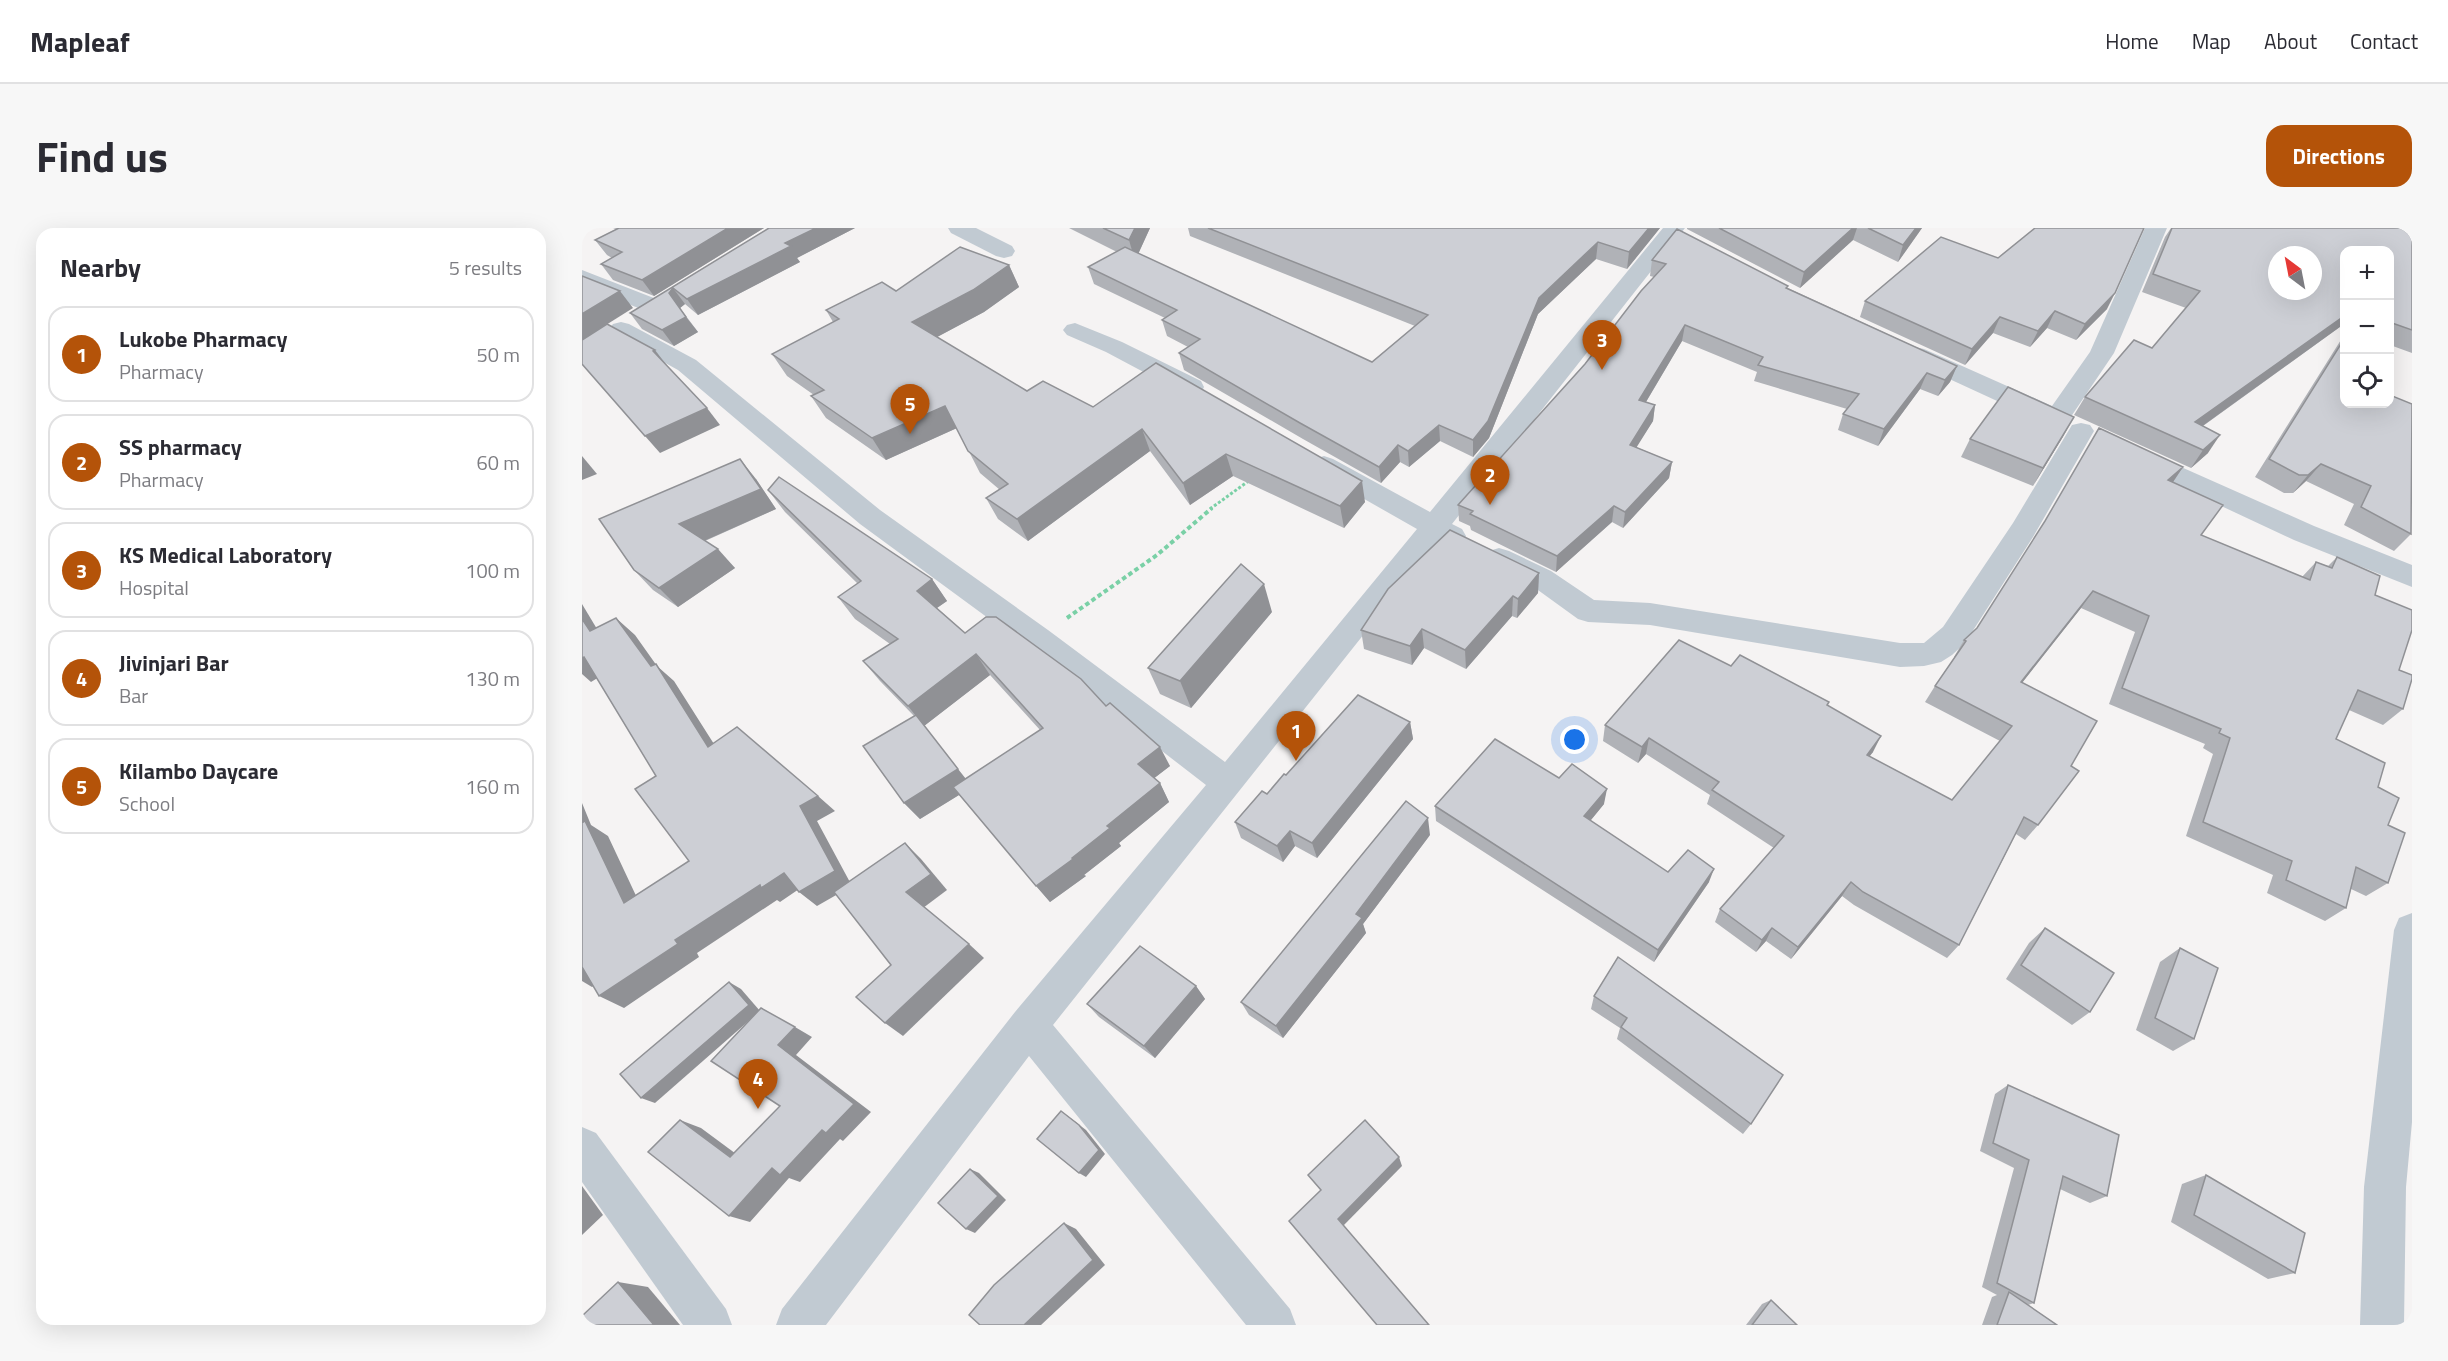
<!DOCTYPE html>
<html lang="en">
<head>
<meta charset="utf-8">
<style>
	body { margin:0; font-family:"Titillium Web",sans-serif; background:#f7f7f7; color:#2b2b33 }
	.controls { position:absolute; right:18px; top:18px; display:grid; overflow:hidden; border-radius:12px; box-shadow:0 6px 24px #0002 }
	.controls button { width:54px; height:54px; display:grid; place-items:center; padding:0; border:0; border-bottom:2px solid #e1e1e2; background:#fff; color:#2b2b33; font:30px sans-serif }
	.compass { position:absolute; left:1686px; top:18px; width:54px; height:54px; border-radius:50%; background:#fff; box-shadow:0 6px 24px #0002; rotate:328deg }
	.you { position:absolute; left:993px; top:512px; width:21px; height:21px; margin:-15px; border:4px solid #fff; border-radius:50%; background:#1a73e8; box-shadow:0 0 0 9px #1a73e833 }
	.badge { display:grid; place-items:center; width:39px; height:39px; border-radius:50%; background:#b45309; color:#fff; font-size:20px; font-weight:700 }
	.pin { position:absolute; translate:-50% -50px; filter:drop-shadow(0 2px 3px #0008) }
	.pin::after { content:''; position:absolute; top:32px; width:21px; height:18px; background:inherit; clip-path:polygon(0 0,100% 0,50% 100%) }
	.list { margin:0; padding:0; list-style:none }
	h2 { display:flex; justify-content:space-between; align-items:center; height:78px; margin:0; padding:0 24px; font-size:26px }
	h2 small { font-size:20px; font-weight:400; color:#7c7c81 }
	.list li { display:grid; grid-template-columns:39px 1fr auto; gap:18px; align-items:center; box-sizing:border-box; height:96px; margin:0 12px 12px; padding:0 12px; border:2px solid #e1e1e2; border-radius:18px }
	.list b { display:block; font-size:22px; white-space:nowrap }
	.list p { margin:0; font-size:20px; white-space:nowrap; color:#7c7c81 }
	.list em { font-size:20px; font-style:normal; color:#7c7c81 }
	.icon { flex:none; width:33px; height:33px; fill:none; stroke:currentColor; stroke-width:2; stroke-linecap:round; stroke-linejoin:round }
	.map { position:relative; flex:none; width:1830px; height:1097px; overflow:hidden; border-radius:18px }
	header { display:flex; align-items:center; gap:36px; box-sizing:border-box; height:84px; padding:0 30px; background:#fff; border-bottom:2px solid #e1e1e2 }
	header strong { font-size:28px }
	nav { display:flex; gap:33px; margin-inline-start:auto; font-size:21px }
	.intro { display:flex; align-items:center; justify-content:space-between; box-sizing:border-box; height:144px; padding:0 36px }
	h1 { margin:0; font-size:42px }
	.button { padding:15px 27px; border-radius:18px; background:#b45309; color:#fff; font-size:21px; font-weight:700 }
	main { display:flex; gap:36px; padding:0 36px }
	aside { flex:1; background:#fff; border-radius:18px; box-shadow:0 6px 24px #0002 }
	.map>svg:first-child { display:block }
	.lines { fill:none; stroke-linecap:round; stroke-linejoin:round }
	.path-far1 { stroke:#7ad0a6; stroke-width:3; stroke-dasharray:3 2; stroke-linecap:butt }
	.path { stroke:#7ad0a6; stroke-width:4; stroke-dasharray:4.5 3; stroke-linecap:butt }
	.street { fill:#c1cad2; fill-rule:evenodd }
	.wall { fill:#b0b2b7; fill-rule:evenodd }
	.shaded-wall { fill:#909195 }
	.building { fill:#cdcfd5; stroke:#909195; stroke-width:1.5; fill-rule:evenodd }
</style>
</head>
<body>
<header>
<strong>Mapleaf</strong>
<nav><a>Home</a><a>Map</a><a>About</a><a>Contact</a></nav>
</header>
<div class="intro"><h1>Find us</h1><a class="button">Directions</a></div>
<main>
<aside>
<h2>Nearby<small>5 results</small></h2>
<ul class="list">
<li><span class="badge">1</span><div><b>Lukobe Pharmacy</b><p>Pharmacy</p></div><em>50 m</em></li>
<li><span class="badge">2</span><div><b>SS pharmacy</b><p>Pharmacy</p></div><em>60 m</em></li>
<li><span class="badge">3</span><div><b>KS Medical Laboratory</b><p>Hospital</p></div><em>100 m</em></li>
<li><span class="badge">4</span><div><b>Jivinjari Bar</b><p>Bar</p></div><em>130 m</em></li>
<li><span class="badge">5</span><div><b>Kilambo Daycare</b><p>School</p></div><em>160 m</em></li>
</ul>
</aside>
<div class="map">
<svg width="1830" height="1097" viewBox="0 0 1830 1097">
	<rect width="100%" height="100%" fill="#f5f3f3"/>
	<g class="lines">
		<path class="path-far1" d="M628,281L668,252"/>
		<path class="path" d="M485,390L575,327L630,280"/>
		<g class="street">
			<path d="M366,0H394L430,18L433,23L430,28L422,30L414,28L369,5Z"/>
			<path d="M1081,0H1103L870,296L880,301L884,308L880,315L870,318L856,313L471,797L708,1081L714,1097H664L447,828L244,1097H194L200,1081L433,784L624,557L444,418L278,296L96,142L31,106L27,101L31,96L39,94L47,96L114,132L298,282L466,402L643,534L835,301L733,243L729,237L733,231L742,228L751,231L848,284Z"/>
			<path d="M1563,0H1585L1532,125L1484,196L1475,198L1466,196L1463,192L1452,190L1324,131L1321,126L1324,121L1333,119L1342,121L1470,178L1508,124Z"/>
			<path d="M0,42L82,74L86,79L82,84L74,86L66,84L0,57Z"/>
			<path d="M493,95L540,114L619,153L622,159L619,165L610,167L601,165L524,124L485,107L481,102L485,97Z"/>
			<path d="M1499,195L1508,197L1512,203L1451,309L1383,415L1370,427L1359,434L1342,438L1318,439L1068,397L1006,394L996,391L949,357L907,337L903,330L907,323L917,320L927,323L969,343L1012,372L1068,375L1318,415H1342L1361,399L1431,295L1490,197Z"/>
			<path d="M1554,219L1732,298L1830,337V359L1712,312L1545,234L1541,228L1545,222Z"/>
			<path d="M1830,685V894L1824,959L1822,1097H1778L1782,959L1812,702L1817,690Z"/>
			<path d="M0,899L14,905L144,1081L150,1097H101L0,954Z"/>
		</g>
	</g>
	<g class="wall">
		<path d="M31,0H182L72,68L31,52L19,36L30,30L25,27L13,12L34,1Z"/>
		<path d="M187,0H273L215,30L218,34L116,87L103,76L98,80L116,104L92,118L60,101L48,85Z"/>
		<path d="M487,0H568L556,26L790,134L833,98L608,8L606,0H1078L1045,41L1014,31L956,86L907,210L891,229L858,213L827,239L818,234L799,255L721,211L602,142L597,125L606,119L585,108L580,92L583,90L512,56L506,39L535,24Z"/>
		<path d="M1105,0H1340L1316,34L1271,12L1218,60L1105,1Z"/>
		<path d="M1589,0H1830V125L1808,117V22H1762V96L1621,198L1626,225L1609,240L1492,187L1503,169L1570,120L1604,80L1560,64L1583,9Z"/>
		<path d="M1070,32L1206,60L1375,138L1368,154L1356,168L1338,161L1296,218L1256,202L1261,186L1265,181L1172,153L1175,144L1100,113L1064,174L1073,177L1071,193L1054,219L1090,234L1087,250L1041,300L1030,294L974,344L889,302L888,298L877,293L876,277L1003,136L1072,49L1068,48Z"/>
		<path d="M427,37L437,59L402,84L355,109L445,163L511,179L783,274L762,300L651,248L608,277L568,223L446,313L416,291L404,270L418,262L398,245L375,200L304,232L244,190L229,168L232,167L205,148L190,126L251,94L244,82L314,63Z"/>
		<path d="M1283,73L1525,81L1494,112L1465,100L1448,119L1411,105L1383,137L1278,89Z"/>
		<path d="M1762,107V176L1829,306L1812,323L1762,297L1772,276L1724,253L1711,265H1702L1673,249Z"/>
		<path d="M1482,207L1451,258L1379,229L1388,211Z"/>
		<path d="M1601,239L1591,254L1619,307L1720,349L1734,334L1746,338L1755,329L1793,367L1817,442L1821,481L1801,497L1767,482L1754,511L1796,559L1806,597V655L1784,668L1769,661L1764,680L1743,693L1685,665L1691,647L1604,608L1631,526L1621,520L1623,516L1527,476L1553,404L1499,380L1440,455L1489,538L1456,597L1443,612L1434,606L1377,717L1365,730L1272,677L1260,668L1209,731L1184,713L1174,724L1133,694L1138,681L1192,620L1125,576L1128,567L1064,526L1056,535L1021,513L1023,497L1149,438L1245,478L1291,524L1287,528L1370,572L1418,513L1343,474L1353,458L1373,429H1372L1382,412Z"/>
		<path d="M174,251L194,281L123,313L153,340L96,379L71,362L52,342Z"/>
		<path d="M186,262L350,351L365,373L355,380L383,405L524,478L588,538L572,550L578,555L587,574L537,615L539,618L502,647L504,648L468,674L377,567L338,591L322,575L332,488L298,453L281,433L308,416L273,391L256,369L276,356L203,284ZM408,447L458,502L384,551L342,498Z"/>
		<path d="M957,345L956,365L935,390L930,388L884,441L842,420L830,437L782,421L779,402Z"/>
		<path d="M690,384L609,480L578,466L566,440Z"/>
		<path d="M828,494L831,511L735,630L713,618L701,634L659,610L653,594L685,566L704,547Z"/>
		<path d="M1022,576L1008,593L1086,644L1127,654L1072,734L854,593L853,578Z"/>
		<path d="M848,607L781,696L784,705L701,810L667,787L659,774Z"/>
		<path d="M1463,700L1508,784L1490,797L1424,751L1447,715Z"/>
		<path d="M1598,720L1612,811L1591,823L1554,802L1578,734Z"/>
		<path d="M1036,729L1169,896L1161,906L1035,811L1038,800L1009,781L1012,768Z"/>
		<path d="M614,758L623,771L573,830L517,789L505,776Z"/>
		<path d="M1426,857L1525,968L1508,975L1478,961L1452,1075L1446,1077L1475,1097H1400L1410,1069L1415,1067L1400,1059L1432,940L1398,923L1413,866Z"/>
		<path d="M1624,947L1713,1045L1686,1051L1589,994L1600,956Z"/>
		<path d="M1189,1072L1215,1097H1164L1180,1076Z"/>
	</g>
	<g class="shaded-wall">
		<path d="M146,0H182L72,68L60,52Z"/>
		<path d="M234,0H273L215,30L218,34L116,87L105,71L203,15Z"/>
		<path d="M553,0H568L553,33L547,12Z"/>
		<path d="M1067,0H1078L1045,41L1047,24Z"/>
		<path d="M1271,0H1275L1271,12L1218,60L1222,44Z"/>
		<path d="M1334,0H1340L1316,34L1321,17Z"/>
		<path d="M1016,14L1014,31L956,86L907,210L891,229V212L957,70Z"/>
		<path d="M427,37L437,59L402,84L342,116L330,94Z"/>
		<path d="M91,60L103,76L98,80L87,65Z"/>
		<path d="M38,63L51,80L0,112V86Z"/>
		<path d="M1533,65L1525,81L1494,112L1503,96Z"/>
		<path d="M1473,83L1465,100L1448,119L1456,103Z"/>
		<path d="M1762,88V96L1601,212L1613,194Z"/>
		<path d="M104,89L116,104L92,118L80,102Z"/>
		<path d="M1418,89L1411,105L1383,137L1390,121Z"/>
		<path d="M1103,97L1100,113L1055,189L1057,172Z"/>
		<path d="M73,122L86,139L71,123Z"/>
		<path d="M1375,138L1368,154L1356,168L1363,152Z"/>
		<path d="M1345,145L1338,161L1296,218L1302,201Z"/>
		<path d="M1073,177L1071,193L1046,233L1048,217Z"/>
		<path d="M363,178L375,200L304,232L290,210Z"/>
		<path d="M125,180L138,197L78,225L63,208Z"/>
		<path d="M1492,189L1482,207L1451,258L1461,240Z"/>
		<path d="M857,197L858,213L827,239L826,223Z"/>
		<path d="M560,201L568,223L446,313L435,291Z"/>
		<path d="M1638,207L1626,225L1609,240L1621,222Z"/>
		<path d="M816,217L818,234L799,255L797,239Z"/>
		<path d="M644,226L651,248L608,277L601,255Z"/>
		<path d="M0,228L15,246L0,252Z"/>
		<path d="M158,231L174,251L194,281L115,316L97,296Z"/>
		<path d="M1090,234L1087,250L1041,300L1043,284Z"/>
		<path d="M1739,236L1724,253L1711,265L1726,247Z"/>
		<path d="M1601,239L1589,257L1586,252Z"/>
		<path d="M780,253L783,274L762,300L758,278Z"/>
		<path d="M1032,278L1030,294L974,344L975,328Z"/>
		<path d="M136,321L153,340L96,379L77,360Z"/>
		<path d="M957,345L956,365L935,390L936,371Z"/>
		<path d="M350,351L365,373L349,384L335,363Z"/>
		<path d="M682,356L690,384L609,480L598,453Z"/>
		<path d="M1511,363L1499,380L1428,470L1439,454Z"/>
		<path d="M931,368L930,388L884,441L883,422Z"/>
		<path d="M0,376L27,421L8,403L0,391Z"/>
		<path d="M34,390L53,407L75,438L92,453L144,535L126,519Z"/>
		<path d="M840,401L842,420L830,437L828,418Z"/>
		<path d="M394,426L408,447L342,498L390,559L338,591L322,575L376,541L326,478Z"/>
		<path d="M2,429L22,446L9,454L0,446V430Z"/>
		<path d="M828,494L831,511L735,630L730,615Z"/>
		<path d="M1299,508L1291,524L1277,542L1285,527Z"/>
		<path d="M1067,510L1064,526L1056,535L1060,519Z"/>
		<path d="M578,519L588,538L566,555L556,536Z"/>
		<path d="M578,555L587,574L537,615L539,618L502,647L504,648L468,674L454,658L490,630L525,598Z"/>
		<path d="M1025,561L1022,576L1000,603L1002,588Z"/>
		<path d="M236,568L253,583L235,593L270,658L235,678L217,664L218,578Z"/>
		<path d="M0,575L9,597L26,608L64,689L42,675L0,603Z"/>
		<path d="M846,590L848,607L781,696L784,705L701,810L694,798L774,686Z"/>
		<path d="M708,603L713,618L701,634L695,618Z"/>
		<path d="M323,615L339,631L365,662L341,680L324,664Z"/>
		<path d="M1132,641L1127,654L1072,734L1076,722Z"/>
		<path d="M202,645L220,659L198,674L195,672L115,725L117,729L42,780L17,768L93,712L178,657Z"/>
		<path d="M1269,654L1260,668L1209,731L1216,719Z"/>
		<path d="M1190,700L1184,713L1174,724L1180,712Z"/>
		<path d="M387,716L402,730L321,808L303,795Z"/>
		<path d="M0,738L24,750L10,759L0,753Z"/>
		<path d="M147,754L159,761L178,783L73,875L59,870Z"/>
		<path d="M614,758L623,771L573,830L562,818Z"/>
		<path d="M213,799L230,809L214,827L289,884L261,913L258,911L218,954L207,950L168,994L147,988L190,940L201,944L196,817Z"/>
		<path d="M479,883L504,902L523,926L504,949L497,945Z"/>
		<path d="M98,892L119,900L169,937L148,929Z"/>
		<path d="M817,929L820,938L761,998L756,991Z"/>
		<path d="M388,941L397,945L424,972L393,1005L384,1001Z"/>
		<path d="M0,958L21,987L0,1007Z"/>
		<path d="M482,995L494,1001L523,1037L459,1097H442Z"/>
		<path d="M36,1054L66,1059L98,1097H72Z"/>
	</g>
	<g class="building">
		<path d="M37,0H146L60,52L19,36L40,24L13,12Z"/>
		<path d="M187,0H234L203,15L209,18L105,71L91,60L87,65L104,89L80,102L48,85Z"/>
		<path d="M521,0H553L547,12Z"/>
		<path d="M626,0H1067L1047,24L1016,14L957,70L906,193L891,212L857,197L826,223L816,217L797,239L718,195L597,125L618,111L580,92L595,82L506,39L543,19L790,134L846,87Z"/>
		<path d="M1137,0H1271L1222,44Z"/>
		<path d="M1286,0H1334L1321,17Z"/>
		<path d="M1453,0H1562L1533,65L1503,96L1473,83L1456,103L1418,89L1390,121L1283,73L1359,9L1416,30Z"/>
		<path d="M1590,0H1830V102L1810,95L1808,99V22H1762V88L1613,194L1638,207L1621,222L1503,169L1552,112L1570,120L1618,63L1571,46ZM1695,27H1731V63H1695Z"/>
		<path d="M1095,1L1206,58L1204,60L1375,138L1363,152L1345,145L1302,201L1261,186L1277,166L1176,137L1181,129L1103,97L1057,172L1073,177L1048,217L1090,234L1043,284L1032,278L975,328L888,286L891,283L876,277L1003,136L1059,63L1084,36L1070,32Z"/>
		<path d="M378,19L427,37L391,62L330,94L445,163L461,153L511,179L574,135L780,253L758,278L644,226L601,255L560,201L435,291L404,270L426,256L386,223L363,178L290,210L229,168L242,162L190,126L257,91L244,82L300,54L314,63Z"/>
		<path d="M0,48L38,63L0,86Z"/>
		<path d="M25,96L73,122L71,123L125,180L63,208L0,136V112Z"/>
		<path d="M1762,111V176H1808V167L1830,176L1829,306L1779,279L1789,258L1739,236L1726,247H1717L1687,231Z"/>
		<path d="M1426,159L1492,189L1461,240L1388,211Z"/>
		<path d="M1517,200L1601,239L1586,252L1641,277L1619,307L1728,352L1734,334L1750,340L1755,329L1798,348L1793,367L1830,382V402L1817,442L1830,447V451L1821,481L1776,462L1754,511L1803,535L1796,559L1817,570L1806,597L1823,605L1806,655L1774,639L1764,680L1704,652L1710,633L1621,594L1648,510L1637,505L1639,501L1540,460L1567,388L1511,363L1439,454L1515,493L1489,538L1497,543L1456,597L1442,589L1377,717L1281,664L1269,654L1216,719L1190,700L1180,712L1138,681L1202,608L1130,562L1137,554L1067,510L1060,519L1023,497L1097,412L1149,438L1158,427L1247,474L1245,477L1299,508L1285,527L1370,572L1430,498L1353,458L1384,413L1382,412L1395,400L1463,293Z"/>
		<path d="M158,231L179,261L97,296L136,321L77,360L52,342L17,291Z"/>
		<path d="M197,249L350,351L335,363L383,405L404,389H414L499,451L524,478L528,475L578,519L556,536L578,555L525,598L528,600L490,630L491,631L454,658L371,559L461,500L394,426L326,478L281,433L316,411L256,369L279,353L186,262Z"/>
		<path d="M868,302L957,345L936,371L931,368L883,422L840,401L828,418L779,402L806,361Z"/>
		<path d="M659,336L682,356L598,453L566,440Z"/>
		<path d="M34,390L69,438L74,436L126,519L155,499L236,568L218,578L253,643L217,664L202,645L179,660L178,657L93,712L96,716L17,768L0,739V595L3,593L42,675L107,633L53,561L74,548L2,429L0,430V391L8,403Z"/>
		<path d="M776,467L828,494L730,615L708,603L695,618L653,594L680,563L685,566L702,546L704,547Z"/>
		<path d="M334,487L376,541L322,575L281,518Z"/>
		<path d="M913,511L977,550L990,536L1025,561L1002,588L1086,644L1106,622L1132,641L1076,722L853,578Z"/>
		<path d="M824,573L846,590L774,686L780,690L694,798L659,774Z"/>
		<path d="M323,615L349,646L324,664L387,716L303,795L274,769L309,737L252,664Z"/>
		<path d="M1463,700L1532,745L1508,784L1439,737Z"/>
		<path d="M558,718L614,758L562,818L505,776Z"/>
		<path d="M1598,720L1636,740L1612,811L1573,790Z"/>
		<path d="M1036,729L1201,847L1169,896L1039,799L1045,790L1012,768Z"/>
		<path d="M147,754L167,777L59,870L38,846Z"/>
		<path d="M179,780L213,799L196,817L272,876L244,905L240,902L198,947L190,940L147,988L66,924L98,892L148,929L198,878L129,833Z"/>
		<path d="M1426,857L1537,907L1525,968L1481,948L1452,1075L1415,1055L1447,932L1411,915Z"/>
		<path d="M479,883L497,897L517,922L497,945L455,911Z"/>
		<path d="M783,892L817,929L756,991L847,1097H795L707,993L739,962L726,947Z"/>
		<path d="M388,941L416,968L384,1001L356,975Z"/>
		<path d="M1624,947L1723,1005L1713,1045L1612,987Z"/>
		<path d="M482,995L511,1032L442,1097H398L387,1087L412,1057Z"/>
		<path d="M36,1054L72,1097H0V1088Z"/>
		<path d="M1427,1064L1475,1097H1415Z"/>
		<path d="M1189,1072L1215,1097H1170Z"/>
	</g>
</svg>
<div class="controls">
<button>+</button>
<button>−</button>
<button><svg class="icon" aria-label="locate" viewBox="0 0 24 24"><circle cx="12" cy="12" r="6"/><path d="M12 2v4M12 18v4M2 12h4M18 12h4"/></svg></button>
</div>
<svg class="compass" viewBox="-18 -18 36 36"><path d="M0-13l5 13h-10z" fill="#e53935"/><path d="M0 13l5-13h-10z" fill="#7c7c81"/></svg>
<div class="you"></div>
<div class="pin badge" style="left:714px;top:533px">1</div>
<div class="pin badge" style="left:908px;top:277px">2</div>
<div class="pin badge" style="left:1020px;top:142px">3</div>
<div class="pin badge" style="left:176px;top:881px">4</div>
<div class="pin badge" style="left:328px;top:206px">5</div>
</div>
</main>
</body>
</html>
